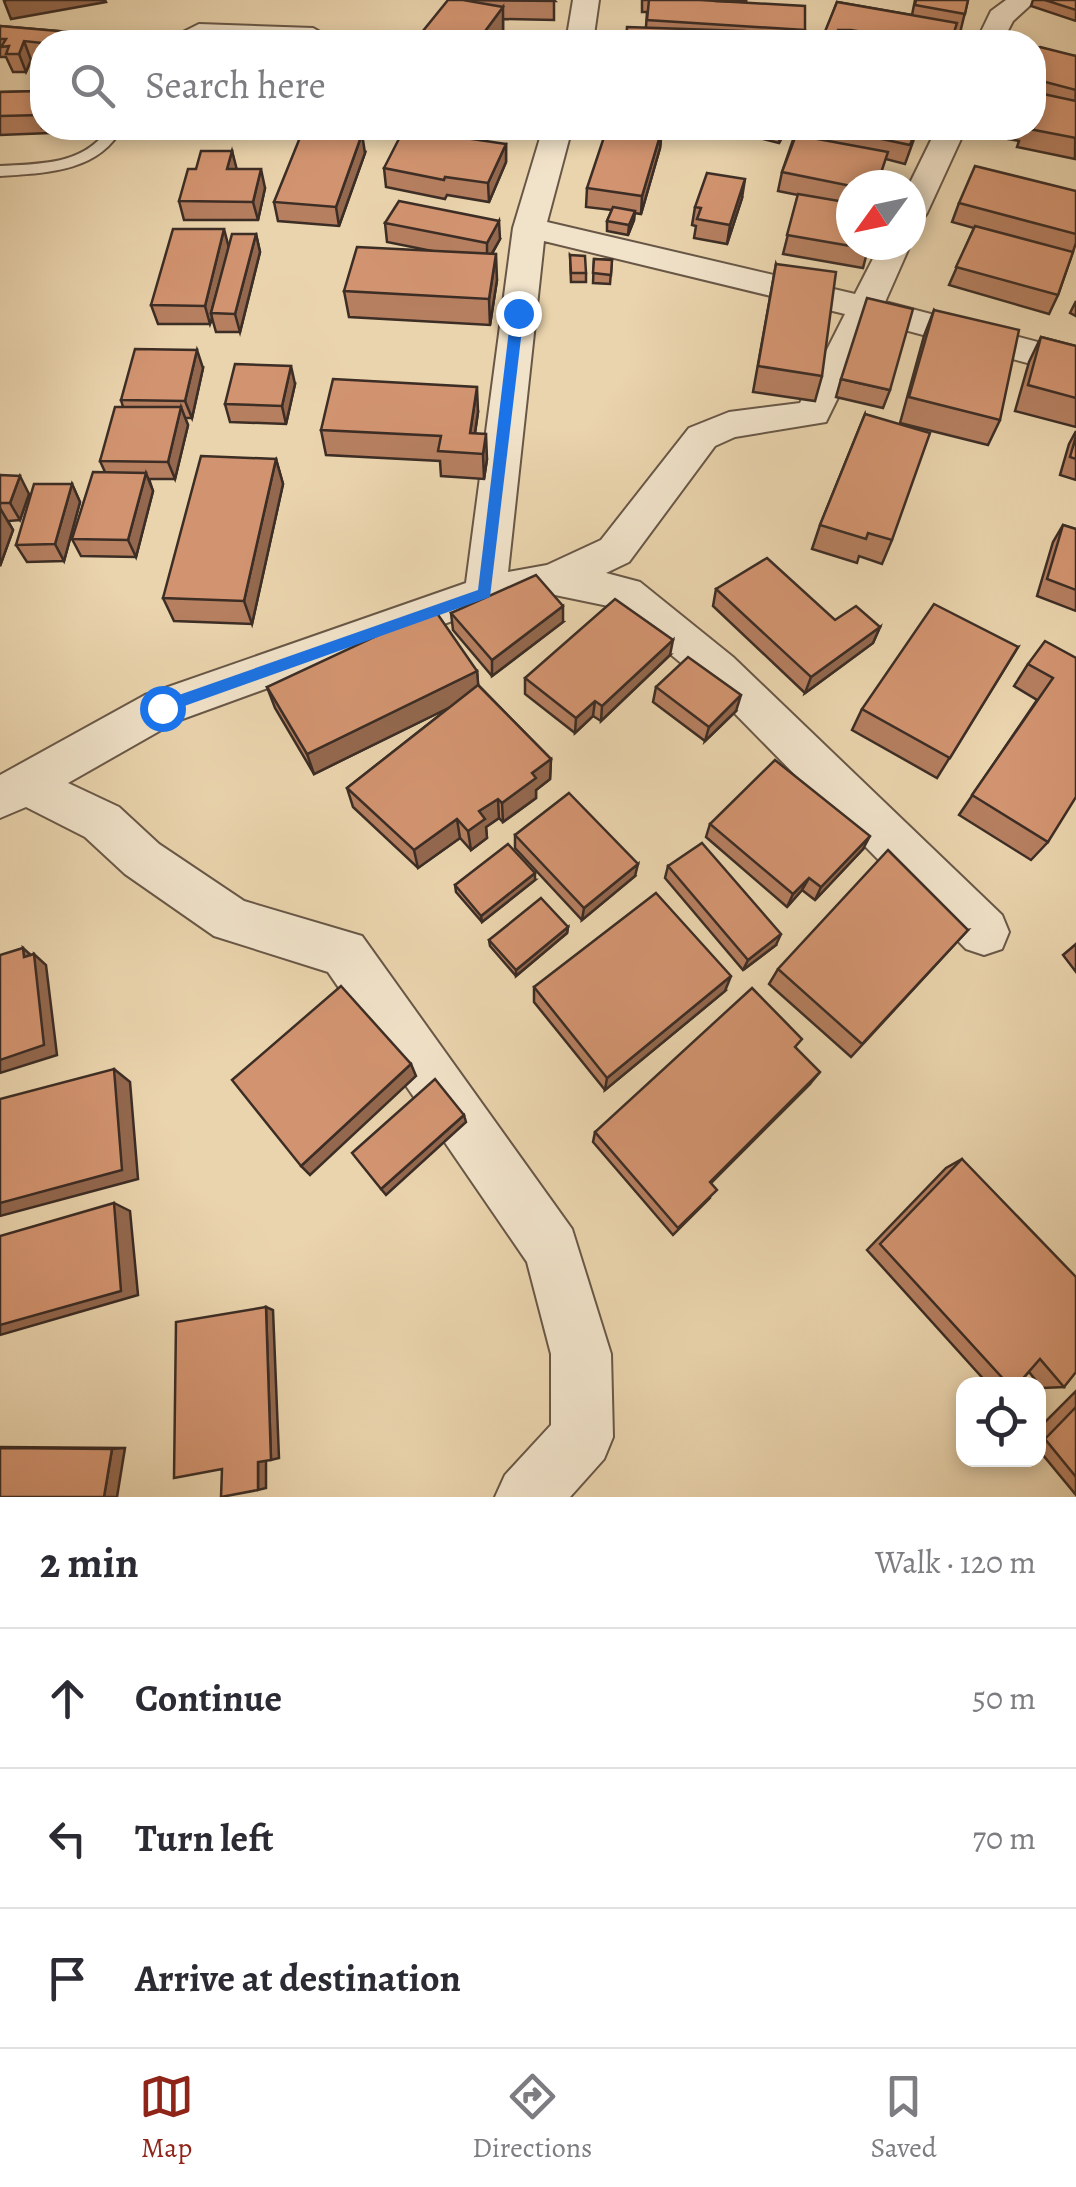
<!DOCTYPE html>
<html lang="en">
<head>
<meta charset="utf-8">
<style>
	body { margin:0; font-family:Alegreya,serif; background:#f2f2f3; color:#2b2b33 }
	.controls { position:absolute; right:30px; bottom:30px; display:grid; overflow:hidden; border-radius:20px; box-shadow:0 5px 15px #0003 }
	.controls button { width:90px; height:90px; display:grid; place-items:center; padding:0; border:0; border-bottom:2px solid #e1e1e2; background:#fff; color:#2b2b33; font:50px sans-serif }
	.compass { position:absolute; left:836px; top:170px; width:90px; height:90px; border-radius:50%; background:#fff; box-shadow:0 5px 15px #0003; rotate:237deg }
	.stop { position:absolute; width:30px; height:30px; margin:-22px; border:8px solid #1a73e8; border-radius:50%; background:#fff }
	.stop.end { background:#1a73e8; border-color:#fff; box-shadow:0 2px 10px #0008 }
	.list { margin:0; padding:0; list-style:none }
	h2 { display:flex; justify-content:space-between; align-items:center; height:130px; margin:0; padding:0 40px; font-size:42px }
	h2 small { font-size:32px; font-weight:400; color:#7c7c81 }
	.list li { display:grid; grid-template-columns:65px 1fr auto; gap:30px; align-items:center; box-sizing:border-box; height:140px; padding:0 40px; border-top:2px solid #e1e1e2 }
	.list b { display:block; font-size:38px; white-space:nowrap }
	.list em { font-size:32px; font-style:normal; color:#7c7c81 }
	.icon { flex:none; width:55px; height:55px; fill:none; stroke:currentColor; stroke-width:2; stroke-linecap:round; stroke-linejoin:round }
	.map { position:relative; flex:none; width:1076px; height:1497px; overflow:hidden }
	.search { position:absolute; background:#fff; box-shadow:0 5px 15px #0003; left:30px; right:30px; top:30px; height:110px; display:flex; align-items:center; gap:25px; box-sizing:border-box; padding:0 35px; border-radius:40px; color:#7c7c81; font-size:38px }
	.sheet { height:550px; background:#fff }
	nav { display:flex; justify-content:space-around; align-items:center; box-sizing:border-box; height:140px; border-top:2px solid #e1e1e2; background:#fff; font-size:28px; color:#7c7c81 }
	nav a { display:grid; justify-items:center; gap:5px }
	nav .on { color:#8f2418 }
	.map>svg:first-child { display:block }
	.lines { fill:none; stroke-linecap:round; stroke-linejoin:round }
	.lane-casing { stroke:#685747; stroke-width:4 }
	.street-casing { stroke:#685747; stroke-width:4 }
	.lane { fill:#f1e3ca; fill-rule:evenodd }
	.street { fill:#f1e3ca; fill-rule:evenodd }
	.wall { fill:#b57f60; stroke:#3c2d25; stroke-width:2.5 }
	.shaded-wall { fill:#93684e; stroke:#3c2d25; stroke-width:2.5 }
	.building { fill:#d29470; stroke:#3c2d25; stroke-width:2.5 }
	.route { fill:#1a73e8 }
</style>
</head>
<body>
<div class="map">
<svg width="1076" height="1497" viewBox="0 0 1076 1497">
	<rect width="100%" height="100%" fill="#ead4ad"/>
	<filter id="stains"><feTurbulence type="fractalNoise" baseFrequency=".002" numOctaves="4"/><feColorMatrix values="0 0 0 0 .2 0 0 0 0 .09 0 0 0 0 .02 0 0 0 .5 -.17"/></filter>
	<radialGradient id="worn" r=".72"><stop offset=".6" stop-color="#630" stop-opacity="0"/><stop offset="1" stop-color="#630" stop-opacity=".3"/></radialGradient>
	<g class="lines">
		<g class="lane-casing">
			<g id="lane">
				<path d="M199,24L313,28L320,32L313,36L201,32L180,42H163Z"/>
				<path d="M108,128H122C98,172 46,173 0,176V166C38,164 86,165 108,128Z"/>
			</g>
		</g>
		<g class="street-casing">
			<g id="street">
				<path d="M573,0H599L593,42H566Z"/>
				<path d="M1006,0H1036L1013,21L1002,42H976L991,11Z"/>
				<path d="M543,128H572L547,222L855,294L880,245L911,243L885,302L1076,352V376L875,322L826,422L735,437L715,446L629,562L606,573L640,582L733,657L1002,915L1009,932L1002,949L984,955L966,949L703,681L613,607L555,595L488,608L177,721L68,783L119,807L159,844L244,901L362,936L572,1229L611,1354L613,1437L604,1459L570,1497H495L505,1475L551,1425V1354L527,1262L328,972L214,936L125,874L85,837L26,807L0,818V775L145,695L466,583L513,228ZM544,241L845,314L800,403L729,412L689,428L601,540L547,565L508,572Z"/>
				<path d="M937,128H966L927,213L922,220L911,223L909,185Z"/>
			</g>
		</g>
		<use href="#lane" class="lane"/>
		<use href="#street" class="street"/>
	</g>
	<g class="wall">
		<path d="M472,0H554V20L503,19V33L497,42H414L473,2Z"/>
		<path d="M642,0H746V3L805,30L803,42H626L646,27L647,12H642Z"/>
		<path d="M915,0H968L960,33L954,31L951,42H822L837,2L912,15Z"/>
		<path d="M1033,0H1076V21L1031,6Z"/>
		<path d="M0,26L104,35L106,42H42V61L31,60L26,72H13L6,57H0Z"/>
		<path d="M1034,49L1076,56L1075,159L1017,147L1019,141L1002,138L1006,128H1034Z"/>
		<path d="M42,91V128H52L50,133L0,135V92Z"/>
		<path d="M744,128H787L779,143L743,134Z"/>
		<path d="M797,128H918L905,164L886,159L851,185V245H869L863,268L783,254L798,195L778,191L782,172Z"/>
		<path d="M662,129L660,148L641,214L634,213V220L628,235L607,231V221L612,210L586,207L587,188Z"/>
		<path d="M506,144V162L489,202L447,195L445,199L386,187L384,168Z"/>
		<path d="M232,151L236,169L265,188L258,220H184L179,201L196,169Z"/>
		<path d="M365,153L339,226L278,221L274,202Z"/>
		<path d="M1076,191V243L1058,295L1049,314L949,285L974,228L952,222L959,203Z"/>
		<path d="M742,198L727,244L694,238L696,226L692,225L695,207Z"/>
		<path d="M385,223L500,239L492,254L497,280L490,325L349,317L344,291L432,251L387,242Z"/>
		<path d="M256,234L260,252L240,332H216L212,318L210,324H158L151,305L229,247Z"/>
		<path d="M570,255L586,273V282H571Z"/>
		<path d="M594,259L612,260L610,284L593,283Z"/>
		<path d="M776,264L822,376L815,401L753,392Z"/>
		<path d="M1076,301V316L1070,313Z"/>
		<path d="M934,310L1000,420L988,445L900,423L924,336Z"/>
		<path d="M1041,337L1076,346V427L1015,411L1029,362Z"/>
		<path d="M203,368L192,418H185L188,425L175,479H149L153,491L136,557L81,556L72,539L105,472L100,461L123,407L121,400Z"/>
		<path d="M841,379L890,390L883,408L836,397Z"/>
		<path d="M295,384L286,424L230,422L225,404Z"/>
		<path d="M478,412L475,433L487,459L484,479L441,476L440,461L326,455L321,430Z"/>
		<path d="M865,414L892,540L882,564L859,556L857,563L812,549L820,525Z"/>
		<path d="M1076,431V480L1060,475L1069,444Z"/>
		<path d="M276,459L283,484L252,624L174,621L163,598Z"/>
		<path d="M0,475L29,494L20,520L8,521L13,530L0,566Z"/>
		<path d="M72,484L80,502L64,561L27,562L16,545Z"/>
		<path d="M1063,525L1076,529V611L1037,596L1053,542Z"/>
		<path d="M716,589L835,620L880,627L873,643L805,693L713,606Z"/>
		<path d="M451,613L563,622L492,676L453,630Z"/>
		<path d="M1018,647L937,778L852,730L862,709Z"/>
		<path d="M670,655L601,721L593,716L575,733L525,694V678Z"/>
		<path d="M1076,658L1048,842L1031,860L959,815L1037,700L1014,686L1028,664Z"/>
		<path d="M477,671L478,685L551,759L550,779L536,790V798L503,822L499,818L486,827L487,838L471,850L460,838L418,868L353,807L347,788L450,707L314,774L275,708L267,687Z"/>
		<path d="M656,687L736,711L705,741L653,702Z"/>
		<path d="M710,824L863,849L815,900L802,890L787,907L706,837Z"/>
		<path d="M515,835L635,876L582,920L515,848Z"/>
		<path d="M668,866L776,945L743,970L665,878Z"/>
		<path d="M535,880L482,922L456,892L455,885Z"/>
		<path d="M568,927L567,933L516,976L490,946L489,940Z"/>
		<path d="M968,930L851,1057L769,984L778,969Z"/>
		<path d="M1076,944V972L1063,955Z"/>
		<path d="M534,987L725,991L605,1090L534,1002Z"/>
		<path d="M796,1048L810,1084L711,1183L710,1198L673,1235L593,1142L595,1132Z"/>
		<path d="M962,1159L1064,1387L1042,1388L1029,1372L1018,1384H988L867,1250L946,1168Z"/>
		<path d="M1076,1391V1495L1038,1449V1429Z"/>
		<path d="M0,1447L125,1448L0,1497Z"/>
	</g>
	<g class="shaded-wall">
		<path d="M7,0H105L106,2L11,19L4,1Z"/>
		<path d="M503,7V33L497,42H477Z"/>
		<path d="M24,41L31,60L26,72L19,54Z"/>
		<path d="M782,128H787L779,143Z"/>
		<path d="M662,129L660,148L641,214L642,196Z"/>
		<path d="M362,134L365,153L339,226L336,207Z"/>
		<path d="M506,144V162L489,202L488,183Z"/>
		<path d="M232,151L237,170L227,169Z"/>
		<path d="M261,169L265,188L258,220L253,202Z"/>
		<path d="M745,179L742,198L727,244L730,225Z"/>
		<path d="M635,211L634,220L628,235L629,225Z"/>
		<path d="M499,221L500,239L487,262V243Z"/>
		<path d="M224,229L229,248L211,313L212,318L210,324L205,306Z"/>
		<path d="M256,234L260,252L240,332L235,314Z"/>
		<path d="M496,254L497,280L490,325L489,299Z"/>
		<path d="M197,350L203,368L192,418L185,401Z"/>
		<path d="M291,366L295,384L286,424L282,406Z"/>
		<path d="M477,387L478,412L472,453L470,433Z"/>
		<path d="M181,407L188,425L175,479L168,462Z"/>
		<path d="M486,434L487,459L484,479L483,454Z"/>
		<path d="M276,459L283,484L252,624L244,601Z"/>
		<path d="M146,473L153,491L136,557L128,540Z"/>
		<path d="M20,476L29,494L20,520L10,503Z"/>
		<path d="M72,484L80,502L64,561L55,544Z"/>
		<path d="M0,508L13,530L0,566Z"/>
		<path d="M563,606V622L492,676V660Z"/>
		<path d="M880,627L873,643L805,693L811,677Z"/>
		<path d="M673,640L670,655L601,721L602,706Z"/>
		<path d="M477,671L479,693L314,774L307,754Z"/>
		<path d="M741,695L736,711L705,741L709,727Z"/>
		<path d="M595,701L593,716L575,733L576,718Z"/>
		<path d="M551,759L550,779L536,790V798L503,822L502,803L532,773Z"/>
		<path d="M498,799L499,818L486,827L487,838L471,850L468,831L479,811Z"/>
		<path d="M457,819L460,838L418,868L414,850Z"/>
		<path d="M870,836L863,849L815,900L821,887Z"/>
		<path d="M638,864L635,876L582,920L584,908Z"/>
		<path d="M535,873V880L482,922L481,916Z"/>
		<path d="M809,878L802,890L787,907L793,894Z"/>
		<path d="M568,927L567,933L516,976V970Z"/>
		<path d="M781,934L776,945L743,970L748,960Z"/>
		<path d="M23,948L34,958V954L46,965L57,1055L0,1073V1060L24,957Z"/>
		<path d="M731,976L725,991L605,1090L607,1078Z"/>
		<path d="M411,1064L416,1076L310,1175L301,1166Z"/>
		<path d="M114,1069L130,1082L138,1179L0,1216V1203Z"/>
		<path d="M820,1072L810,1084L703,1190L710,1182Z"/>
		<path d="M464,1115L466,1122L386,1195L381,1189Z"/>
		<path d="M114,1203L130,1211L138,1295L0,1335V1325Z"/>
		<path d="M266,1307L273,1310L279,1458L271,1460Z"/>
		<path d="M125,1448L117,1497H104L112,1449Z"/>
		<path d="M266,1460V1488L258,1490V1462Z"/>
	</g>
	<g class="building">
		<path d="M448,0H463L503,7L477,42H414Z"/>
		<path d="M474,0H554L555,1Z"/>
		<path d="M649,0H700L805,6V30L647,20Z"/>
		<path d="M716,0H746V2L716,1Z"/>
		<path d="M916,0H968L965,14L915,5Z"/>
		<path d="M1045,0H1076V10Z"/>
		<path d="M837,2L957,23L951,42H921L851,30H838L836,36L824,34Z"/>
		<path d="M0,26L104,35L100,42L42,43L24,41L19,54H6L9,46L1,47L6,39H0Z"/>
		<path d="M627,27L744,31V42H626Z"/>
		<path d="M833,38L853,42H831Z"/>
		<path d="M1040,47L1076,56V90L1034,79V49Z"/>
		<path d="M42,91V115L0,116V92Z"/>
		<path d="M1034,92L1076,101V138L1024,128H1034Z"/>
		<path d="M607,128H647L662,129L642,196L587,188Z"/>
		<path d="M830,128H917L910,145Z"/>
		<path d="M404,129L506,144L488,183L445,177L444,180L384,168Z"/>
		<path d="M303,130L362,134L336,207L274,202Z"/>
		<path d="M796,135L888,152L877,185L851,186L782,172Z"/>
		<path d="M201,151H232L227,169H261L253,202L179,201L188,169H196Z"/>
		<path d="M975,166L1076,191V234L959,203Z"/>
		<path d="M707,173L745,179L730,225L697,219L701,208L695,207Z"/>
		<path d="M798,194L851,203V245H869L868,249L787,235Z"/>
		<path d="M399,201L499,221L487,243L385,223Z"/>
		<path d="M613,207L635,211L629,225L607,221Z"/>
		<path d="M975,226L1073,252L1058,295L956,267Z"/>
		<path d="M173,229H224L205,306L151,305Z"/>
		<path d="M232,234H256L235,314L211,313Z"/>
		<path d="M357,247L496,254L489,299L344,291Z"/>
		<path d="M570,255L585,256L586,273H571Z"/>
		<path d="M594,259L612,260L611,275L593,273Z"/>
		<path d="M776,264L836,272L822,376L758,366Z"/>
		<path d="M867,298L913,309L890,390L841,379Z"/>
		<path d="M934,310L1019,330L1000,420L909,397Z"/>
		<path d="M1041,337L1076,346V398L1028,385Z"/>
		<path d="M135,349L197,350L185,401L121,400Z"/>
		<path d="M235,364L291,366L282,406L225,404Z"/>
		<path d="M333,379L477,387L470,433L486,434L483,454L438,451L441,436L321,430Z"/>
		<path d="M115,407H181L168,462L100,461Z"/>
		<path d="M865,414L930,433L892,540L868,533L866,539L820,525Z"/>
		<path d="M1076,436V459L1070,457Z"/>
		<path d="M201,456L276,459L244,601L163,598Z"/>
		<path d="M93,472L146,473L128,540L72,539Z"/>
		<path d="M0,475L20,476L10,503H0Z"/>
		<path d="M34,484H72L55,544L16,545Z"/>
		<path d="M1063,525L1076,529V590L1047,579Z"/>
		<path d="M767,558L835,620L856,606L880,627L811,677L716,589Z"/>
		<path d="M536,575L563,606L492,660L451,613Z"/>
		<path d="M615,599L673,640L602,706L595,701L576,718L525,678Z"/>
		<path d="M934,604L1018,647L950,758L862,709Z"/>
		<path d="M434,609L477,671L307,754L267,687Z"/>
		<path d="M1045,641L1076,658V797L1048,842L972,795L1053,678L1028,664Z"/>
		<path d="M688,657L741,695L709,727L656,687Z"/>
		<path d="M478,685L551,759L532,773L536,778L502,803L498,799L479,811L485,819L468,831L457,819L414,850L347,788Z"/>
		<path d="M775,760L870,836L821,887L809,878L793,894L710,824Z"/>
		<path d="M569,793L638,864L584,908L515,835Z"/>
		<path d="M702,843L781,934L748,960L668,866Z"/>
		<path d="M508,844L535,873L481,916L455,885Z"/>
		<path d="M888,850L968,930L862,1044L778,969Z"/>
		<path d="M656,893L731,976L607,1078L534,987Z"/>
		<path d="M541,898L568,927L516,970L489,940Z"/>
		<path d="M23,948L24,957L34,954L44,1045L0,1060V955Z"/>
		<path d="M341,986L411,1064L301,1166L232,1080Z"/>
		<path d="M752,988L802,1039L795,1047L820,1072L710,1182L717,1190L678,1228L595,1132Z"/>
		<path d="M114,1069L122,1170L0,1203V1099Z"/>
		<path d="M435,1079L464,1115L381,1189L352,1153Z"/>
		<path d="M962,1159L1076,1277V1372L1064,1387L1040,1359L1018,1384H1008L880,1244Z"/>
		<path d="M114,1203L121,1291L0,1325V1236Z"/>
		<path d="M266,1307L271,1460L258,1462V1490L221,1497L222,1469L174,1478L176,1322Z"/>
		<path d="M1076,1407V1477L1045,1439Z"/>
		<path d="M0,1448L112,1449L104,1497H0Z"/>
	</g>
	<path class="route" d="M518,309L524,313L490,597L162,714L156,712V703L478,590L511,313Z"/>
	<rect width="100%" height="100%" filter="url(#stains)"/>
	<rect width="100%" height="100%" fill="url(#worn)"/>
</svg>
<div class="controls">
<button><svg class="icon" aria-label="locate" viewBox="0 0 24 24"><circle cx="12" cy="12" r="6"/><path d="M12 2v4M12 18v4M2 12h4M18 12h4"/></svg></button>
</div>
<svg class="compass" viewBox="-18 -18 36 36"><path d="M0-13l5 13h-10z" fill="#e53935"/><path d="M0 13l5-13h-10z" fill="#7c7c81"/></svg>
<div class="stop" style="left:162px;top:708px"></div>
<div class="stop end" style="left:518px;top:313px"></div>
<div class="search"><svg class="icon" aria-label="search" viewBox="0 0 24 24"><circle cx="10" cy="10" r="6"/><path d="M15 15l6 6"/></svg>Search here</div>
</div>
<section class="sheet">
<h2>2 min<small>Walk · 120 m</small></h2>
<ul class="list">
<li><svg class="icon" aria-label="ahead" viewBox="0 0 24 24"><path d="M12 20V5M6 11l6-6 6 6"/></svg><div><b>Continue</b></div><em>50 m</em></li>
<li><svg class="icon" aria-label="left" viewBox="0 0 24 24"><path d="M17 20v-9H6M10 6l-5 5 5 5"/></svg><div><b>Turn left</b></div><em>70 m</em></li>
<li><svg class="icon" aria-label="arrive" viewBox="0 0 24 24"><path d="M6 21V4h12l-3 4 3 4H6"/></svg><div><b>Arrive at destination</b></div></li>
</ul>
</section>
<nav>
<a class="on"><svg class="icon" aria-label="map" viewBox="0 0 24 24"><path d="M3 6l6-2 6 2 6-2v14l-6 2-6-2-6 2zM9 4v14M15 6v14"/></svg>Map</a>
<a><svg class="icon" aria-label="directions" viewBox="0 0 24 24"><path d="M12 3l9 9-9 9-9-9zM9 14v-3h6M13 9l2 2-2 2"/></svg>Directions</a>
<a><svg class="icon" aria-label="saved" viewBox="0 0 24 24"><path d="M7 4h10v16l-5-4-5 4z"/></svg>Saved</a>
</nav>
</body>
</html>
